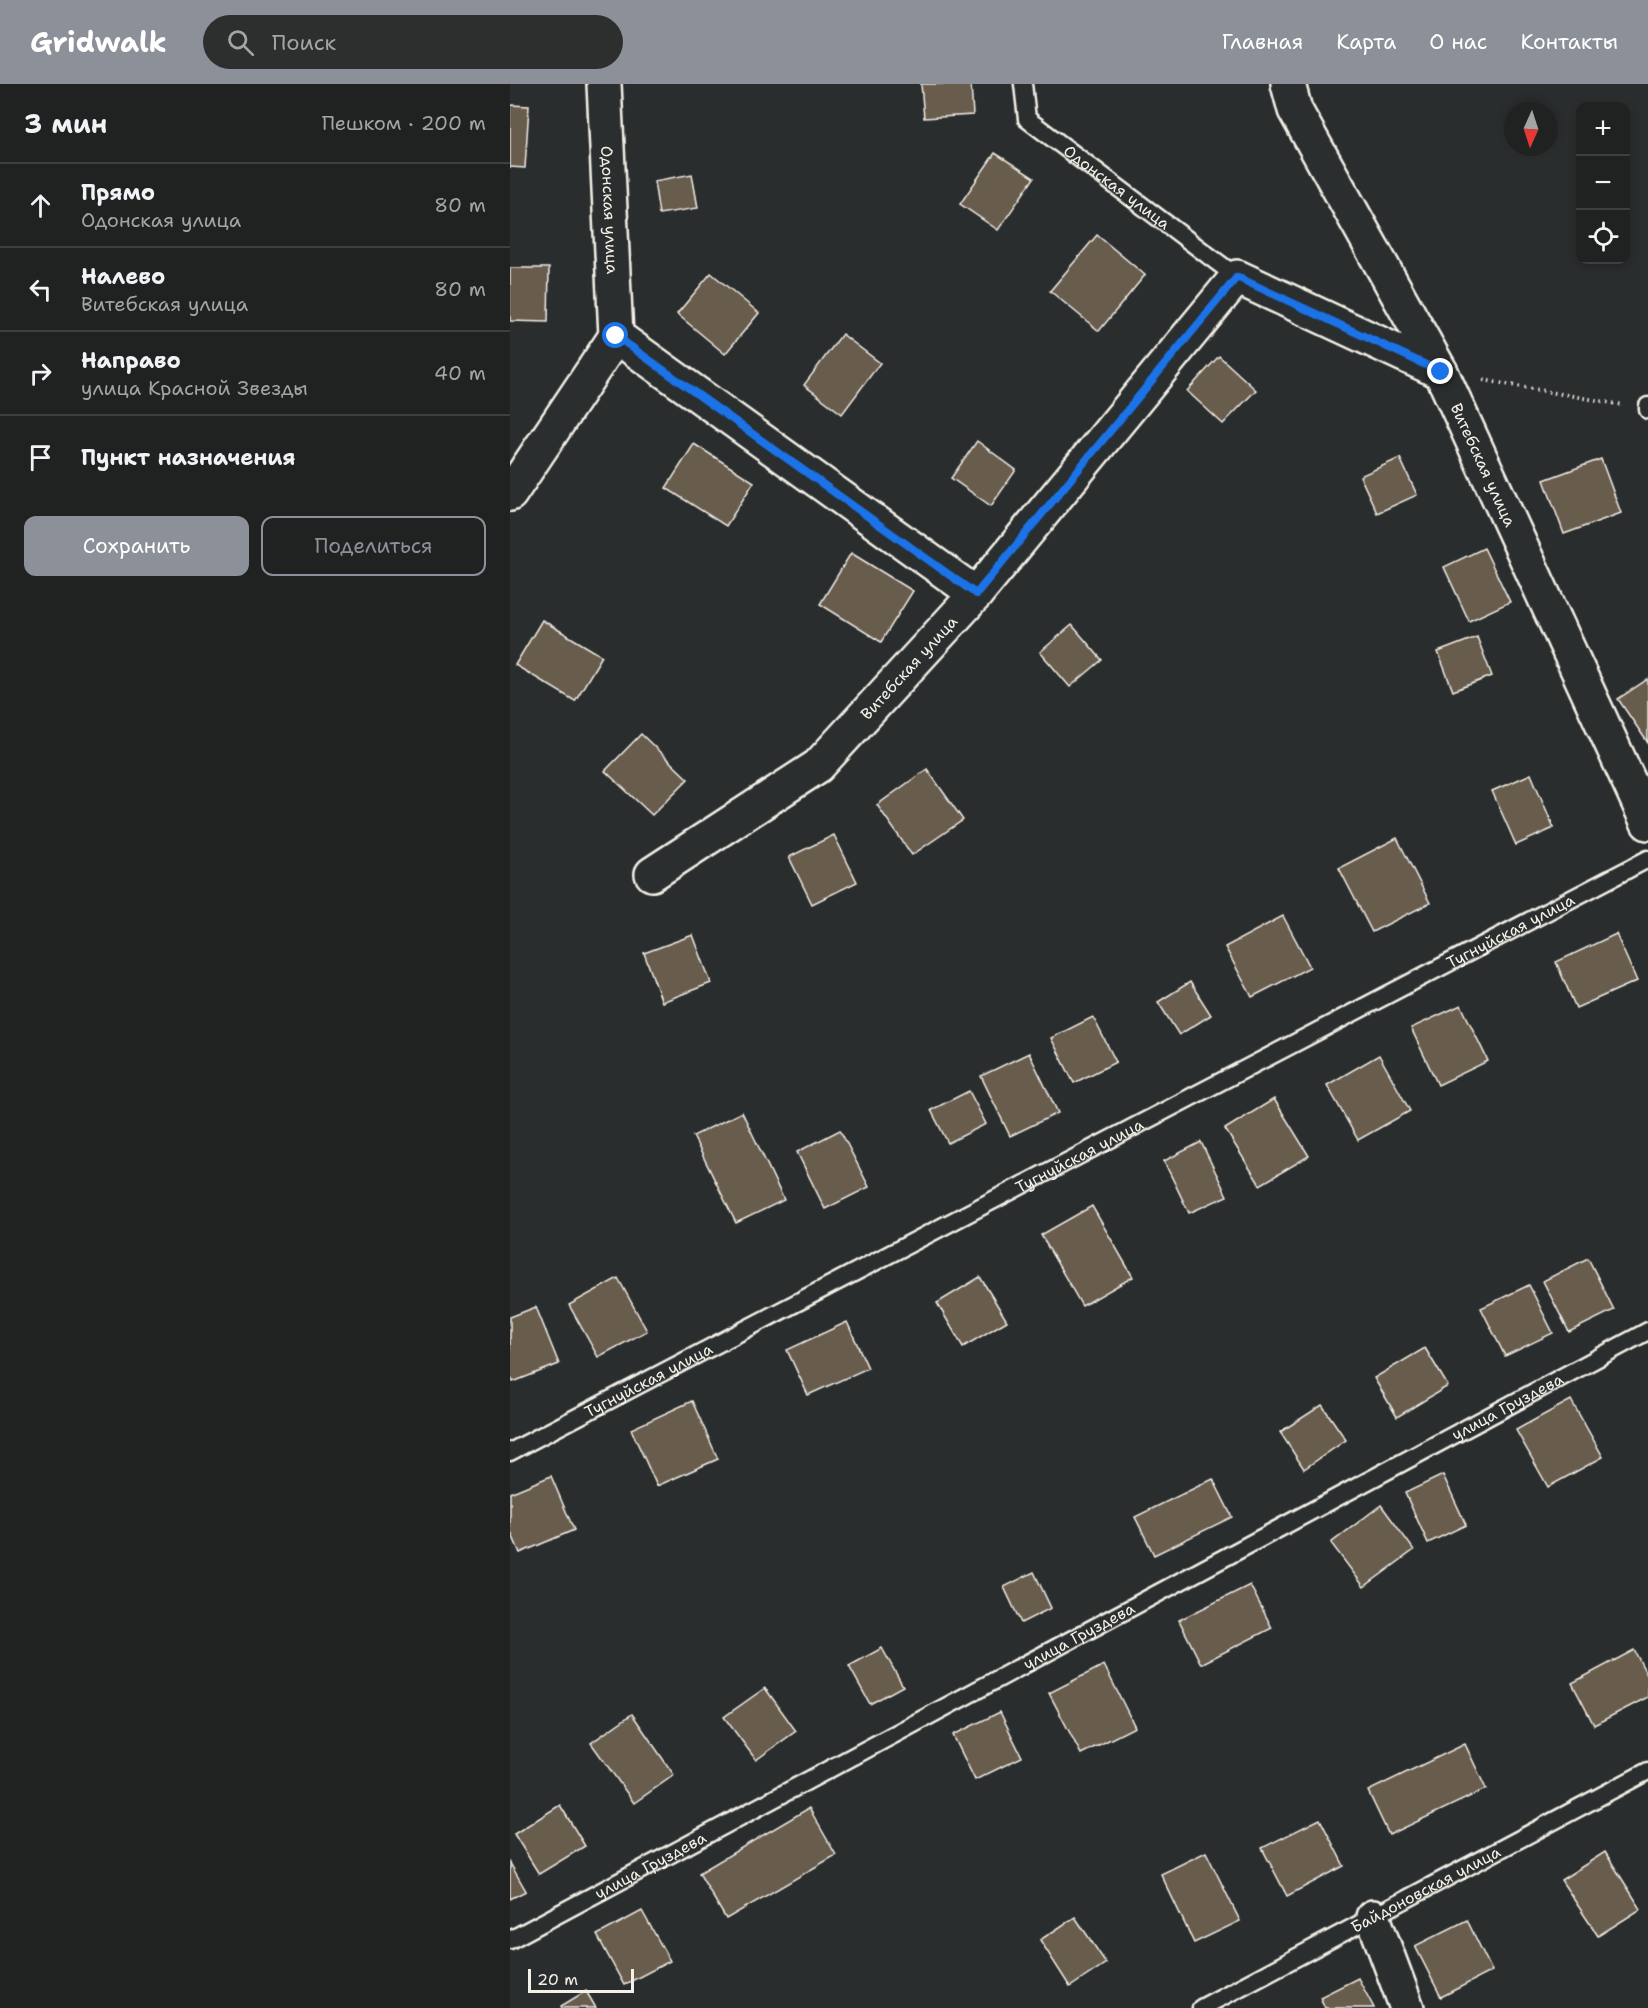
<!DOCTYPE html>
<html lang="ru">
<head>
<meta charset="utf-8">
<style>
	body { margin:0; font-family:"Shantell Sans",sans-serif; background:#2d2f2f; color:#f1f3f6 }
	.controls { position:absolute; right:18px; top:18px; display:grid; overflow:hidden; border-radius:12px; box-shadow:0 3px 9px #0003 }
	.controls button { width:54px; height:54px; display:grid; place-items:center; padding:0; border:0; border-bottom:2px solid #3d3f40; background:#202222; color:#f1f3f6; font:30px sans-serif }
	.compass { position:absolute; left:994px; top:18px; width:54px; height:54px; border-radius:50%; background:#202222; box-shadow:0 3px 9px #0003; rotate:183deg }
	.scale { position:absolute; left:18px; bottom:15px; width:106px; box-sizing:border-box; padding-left:6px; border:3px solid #f4f1e8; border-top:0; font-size:16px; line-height:21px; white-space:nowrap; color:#f4f1e8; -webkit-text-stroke:4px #2a2d2e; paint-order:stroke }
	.stop { position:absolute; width:18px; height:18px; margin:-14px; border:4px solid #1a73e8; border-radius:50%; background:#fff }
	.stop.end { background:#1a73e8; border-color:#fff; box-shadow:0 2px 6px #0008 }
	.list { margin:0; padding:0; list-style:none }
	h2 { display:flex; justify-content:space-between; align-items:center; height:78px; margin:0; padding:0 24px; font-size:26px }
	h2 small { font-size:20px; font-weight:400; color:#a2a4a5 }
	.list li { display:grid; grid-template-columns:39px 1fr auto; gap:18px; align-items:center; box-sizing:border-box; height:84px; padding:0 24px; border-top:2px solid #3d3f40 }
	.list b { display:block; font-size:22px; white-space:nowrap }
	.list p { margin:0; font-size:20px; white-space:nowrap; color:#a2a4a5 }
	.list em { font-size:20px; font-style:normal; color:#a2a4a5 }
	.actions { display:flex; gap:12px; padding:18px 24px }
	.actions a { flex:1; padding:14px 0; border:2px solid #8c9099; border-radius:12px; text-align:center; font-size:21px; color:#8c9099 }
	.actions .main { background:#8c9099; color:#fff }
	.icon { flex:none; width:33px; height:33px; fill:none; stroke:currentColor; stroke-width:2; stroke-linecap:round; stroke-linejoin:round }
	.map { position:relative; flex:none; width:1138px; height:1924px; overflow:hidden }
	header { display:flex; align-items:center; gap:36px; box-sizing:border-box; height:84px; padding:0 30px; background:#8c9099; color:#fff }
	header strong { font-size:28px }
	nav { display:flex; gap:33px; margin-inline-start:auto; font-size:21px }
	.search { width:420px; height:54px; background:#2d2f2f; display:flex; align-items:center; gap:15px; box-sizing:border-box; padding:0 21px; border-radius:33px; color:#a2a4a5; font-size:22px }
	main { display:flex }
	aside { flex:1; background:#202222 }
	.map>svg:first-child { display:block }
	.building { fill:#675b4e; stroke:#f4f1e8; stroke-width:1.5 }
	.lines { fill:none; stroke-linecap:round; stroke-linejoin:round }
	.service-casing { stroke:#f4f1e8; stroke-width:21 }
	.minor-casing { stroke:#f4f1e8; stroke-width:38 }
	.path { stroke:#f4f1e8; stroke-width:4; stroke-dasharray:1.5 4.5; stroke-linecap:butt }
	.service { stroke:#2a2d2e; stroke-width:16 }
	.minor { stroke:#2a2d2e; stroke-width:33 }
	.route { stroke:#1a73e8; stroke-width:8 }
	.labels { text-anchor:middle; stroke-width:5; stroke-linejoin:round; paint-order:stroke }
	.street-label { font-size:16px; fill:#f4f1e8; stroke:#2a2d2e }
</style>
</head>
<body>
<header>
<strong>Gridwalk</strong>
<div class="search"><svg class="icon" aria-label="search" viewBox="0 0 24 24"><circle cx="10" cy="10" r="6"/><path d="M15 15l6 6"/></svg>Поиск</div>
<nav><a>Главная</a><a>Карта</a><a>О нас</a><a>Контакты</a></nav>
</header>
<main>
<aside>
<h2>3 мин<small>Пешком · 200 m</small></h2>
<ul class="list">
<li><svg class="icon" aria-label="ahead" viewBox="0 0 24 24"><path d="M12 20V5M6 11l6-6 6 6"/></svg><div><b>Прямо</b><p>Одонская улица</p></div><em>80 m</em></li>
<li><svg class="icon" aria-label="left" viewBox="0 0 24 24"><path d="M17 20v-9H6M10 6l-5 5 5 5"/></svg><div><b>Налево</b><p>Витебская улица</p></div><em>80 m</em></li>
<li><svg class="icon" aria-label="right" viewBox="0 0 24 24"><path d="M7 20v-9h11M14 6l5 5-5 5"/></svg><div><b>Направо</b><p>улица Красной Звезды</p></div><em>40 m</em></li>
<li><svg class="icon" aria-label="arrive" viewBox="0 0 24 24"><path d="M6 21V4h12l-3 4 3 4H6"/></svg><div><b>Пункт назначения</b></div></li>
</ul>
<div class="actions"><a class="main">Сохранить</a><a>Поделиться</a></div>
</aside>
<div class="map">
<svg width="1138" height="1924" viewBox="0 0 1138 1924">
	<rect width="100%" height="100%" fill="#2a2d2e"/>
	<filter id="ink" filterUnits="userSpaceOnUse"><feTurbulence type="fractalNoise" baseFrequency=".0167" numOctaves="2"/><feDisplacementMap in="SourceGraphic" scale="12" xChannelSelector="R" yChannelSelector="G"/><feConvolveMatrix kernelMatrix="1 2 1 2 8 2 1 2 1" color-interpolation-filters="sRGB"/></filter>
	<g filter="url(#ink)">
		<g class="building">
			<path d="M411,0H461L463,31L414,34Z"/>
			<path d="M0,21L19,22L15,84L0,83Z"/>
			<path d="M485,69L524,94L488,146L450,120Z"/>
			<path d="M182,90L188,124L149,130L144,97Z"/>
			<path d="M587,151L635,191L589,247L540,207Z"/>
			<path d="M0,184H39L38,238L0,237Z"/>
			<path d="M201,189L249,229L215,270L167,230Z"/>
			<path d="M332,250L370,279L332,330L294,301Z"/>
			<path d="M709,272L746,306L713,340L677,307Z"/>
			<path d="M467,357L506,386L481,422L441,394Z"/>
			<path d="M184,360L244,398L216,442L156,404Z"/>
			<path d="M890,374L907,411L867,429L850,392Z"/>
			<path d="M1091,375L1111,429L1054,450L1034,396Z"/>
			<path d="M974,464L1000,518L959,537L934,483Z"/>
			<path d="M341,469L403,507L371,558L310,520Z"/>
			<path d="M32,536L92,572L65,617L5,581Z"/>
			<path d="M562,541L592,576L560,603L530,568Z"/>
			<path d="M967,553L982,592L943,607L928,568Z"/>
			<path d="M1138,595V659L1108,615Z"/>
			<path d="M131,650L178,695L142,731L95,687Z"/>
			<path d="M417,685L453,736L402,771L367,721Z"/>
			<path d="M1021,690L1044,744L1006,761L982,707Z"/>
			<path d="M324,751L347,798L302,820L279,773Z"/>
			<path d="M887,754L920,819L862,848L829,784Z"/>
			<path d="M773,832L800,883L742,913L715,863Z"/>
			<path d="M1106,850L1127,897L1066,924L1046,878Z"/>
			<path d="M183,851L201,899L152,918L134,869Z"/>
			<path d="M680,898L701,931L669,951L648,918Z"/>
			<path d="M951,921L978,977L928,1001L901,944Z"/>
			<path d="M583,933L606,978L564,999L541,954Z"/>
			<path d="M519,969L548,1029L500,1052L471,992Z"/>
			<path d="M869,971L900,1027L848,1056L817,1001Z"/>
			<path d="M459,1007L476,1040L438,1059L421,1026Z"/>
			<path d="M764,1015L799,1072L750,1101L715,1045Z"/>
			<path d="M232,1028L274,1116L226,1139L183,1052Z"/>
			<path d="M330,1046L359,1103L315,1125L287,1068Z"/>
			<path d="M691,1058L717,1112L679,1129L654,1077Z"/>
			<path d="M582,1122L623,1193L572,1222L531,1151Z"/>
			<path d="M1078,1174L1104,1226L1059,1248L1033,1197Z"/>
			<path d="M470,1193L497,1237L453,1263L427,1219Z"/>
			<path d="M108,1194L137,1247L88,1273L59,1221Z"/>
			<path d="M1019,1201L1043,1249L995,1272L971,1224Z"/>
			<path d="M26,1223L49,1280L3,1298L0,1291V1233Z"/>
			<path d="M337,1238L358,1284L298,1311L277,1266Z"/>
			<path d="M915,1264L938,1302L887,1333L864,1294Z"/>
			<path d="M1061,1316L1093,1373L1038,1403L1006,1346Z"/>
			<path d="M182,1317L208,1375L147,1402L121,1345Z"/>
			<path d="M812,1321L836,1356L794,1385L770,1348Z"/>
			<path d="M933,1391L956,1441L918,1459L895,1409Z"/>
			<path d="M41,1392L64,1446L10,1469L0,1446V1409Z"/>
			<path d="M703,1395L722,1433L644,1471L625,1433Z"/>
			<path d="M871,1421L904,1466L854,1503L821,1459Z"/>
			<path d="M524,1488L541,1524L511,1539L494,1503Z"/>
			<path d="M740,1501L762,1544L691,1580L669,1536Z"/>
			<path d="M372,1564L393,1602L360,1620L339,1582Z"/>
			<path d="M1124,1566L1138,1593V1613L1084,1641L1062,1599Z"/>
			<path d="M594,1581L625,1643L571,1670L539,1609Z"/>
			<path d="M255,1604L286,1647L246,1676L214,1633Z"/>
			<path d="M490,1628L512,1673L465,1696L443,1651Z"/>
			<path d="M122,1630L164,1691L124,1719L81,1659Z"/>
			<path d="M955,1660L976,1705L879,1751L858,1707Z"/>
			<path d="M50,1721L75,1762L29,1790L4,1750Z"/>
			<path d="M299,1724L326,1771L216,1835L189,1789Z"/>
			<path d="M810,1735L834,1782L777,1812L752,1764Z"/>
			<path d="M696,1768L730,1837L684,1859L651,1790Z"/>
			<path d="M1095,1768L1131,1825L1088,1852L1051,1796Z"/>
			<path d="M0,1779L16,1807L0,1815Z"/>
			<path d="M132,1827L160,1877L114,1901L87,1851Z"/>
			<path d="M565,1833L596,1879L560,1903L530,1856Z"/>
			<path d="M957,1836L982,1887L931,1913L905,1862Z"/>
			<path d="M848,1894L864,1924H815L810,1913Z"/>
			<path d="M76,1907L86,1924H52L51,1922Z"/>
		</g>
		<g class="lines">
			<g class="service-casing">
				<g id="service">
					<path id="s1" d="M513,0L517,35L727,193"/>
					<path d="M1138,322V326"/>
					<path id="s2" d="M0,1368L1138,775"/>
					<path id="s3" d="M0,1856L1138,1247"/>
					<path id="s4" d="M691,1924L1138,1687"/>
				</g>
			</g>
			<g class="minor-casing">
				<g id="minor">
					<path id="s5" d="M94,0L106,252L466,510"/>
					<path id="s6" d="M778,0L785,26L931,288L1138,739"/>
					<path d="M0,410L106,252"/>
					<path id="s7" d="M142,790L308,682L466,510L727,193L931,288"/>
					<path d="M863,1833L897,1924"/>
				</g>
			</g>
			<path class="path" d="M973,296L1113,321"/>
			<use href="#service" class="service"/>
			<use href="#minor" class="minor"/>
		</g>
	</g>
	<g class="lines" filter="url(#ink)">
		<path class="route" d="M106,252L466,510L727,193L931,288"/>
	</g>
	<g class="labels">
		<g class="street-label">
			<text dy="6" stroke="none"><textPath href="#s1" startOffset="148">Одонская улица</textPath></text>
			<text dy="6" stroke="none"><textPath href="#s5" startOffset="126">Одонская улица</textPath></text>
			<text dy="6" stroke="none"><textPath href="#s6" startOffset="429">Витебская улица</textPath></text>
			<text dy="6" stroke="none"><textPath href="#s7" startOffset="332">Витебская улица</textPath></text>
			<text dy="6" stroke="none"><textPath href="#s2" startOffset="1128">Тугнуйская улица</textPath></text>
			<text dy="6" stroke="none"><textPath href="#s2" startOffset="642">Тугнуйская улица</textPath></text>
			<text dy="6" stroke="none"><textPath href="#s2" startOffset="156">Тугнуйская улица</textPath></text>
			<text dy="6" stroke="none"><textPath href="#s3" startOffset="1131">улица Груздева</textPath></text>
			<text dy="6" stroke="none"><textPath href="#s3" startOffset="645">улица Груздева</textPath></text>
			<text dy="6" stroke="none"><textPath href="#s3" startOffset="159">улица Груздева</textPath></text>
			<text dy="6" stroke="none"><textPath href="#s4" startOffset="254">Байдоновская улица</textPath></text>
		</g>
	</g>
</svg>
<div class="controls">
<button>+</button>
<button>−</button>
<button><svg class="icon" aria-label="locate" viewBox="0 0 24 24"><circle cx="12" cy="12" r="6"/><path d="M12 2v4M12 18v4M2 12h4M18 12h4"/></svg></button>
</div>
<svg class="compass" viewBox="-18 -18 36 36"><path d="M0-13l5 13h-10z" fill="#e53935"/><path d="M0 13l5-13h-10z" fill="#a2a4a5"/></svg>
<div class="scale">20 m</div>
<div class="stop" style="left:106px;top:252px"></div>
<div class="stop end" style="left:931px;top:288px"></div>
</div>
</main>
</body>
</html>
